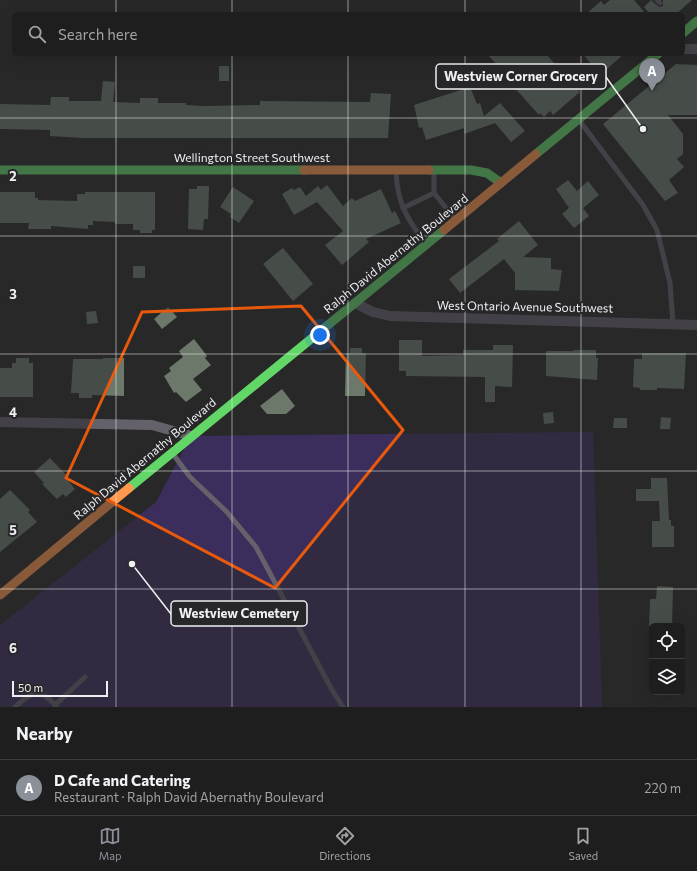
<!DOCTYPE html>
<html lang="en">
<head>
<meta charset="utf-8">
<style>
	body { margin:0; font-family:Commissioner,sans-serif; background:#262728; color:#f1f3f6 }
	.controls { position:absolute; right:12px; bottom:12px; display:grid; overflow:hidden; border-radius:6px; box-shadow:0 4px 16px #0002 }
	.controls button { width:36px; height:36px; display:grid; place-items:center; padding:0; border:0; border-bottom:1px solid #3c3c3d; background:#1e1e1f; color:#f1f3f6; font:20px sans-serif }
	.scale { position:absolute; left:12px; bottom:10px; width:96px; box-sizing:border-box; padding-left:4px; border:2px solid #efeff1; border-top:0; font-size:11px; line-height:14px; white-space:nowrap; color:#efeff1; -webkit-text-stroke:3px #27272a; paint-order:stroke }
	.you { position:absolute; left:320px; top:335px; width:14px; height:14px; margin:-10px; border:3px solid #fff; border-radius:50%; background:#1a73e8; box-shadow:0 0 0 6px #1a73e833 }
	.badge { display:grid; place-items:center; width:26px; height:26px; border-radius:50%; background:#8c9099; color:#fff; font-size:13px; font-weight:700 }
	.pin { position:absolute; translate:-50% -33px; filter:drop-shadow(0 1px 2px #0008) }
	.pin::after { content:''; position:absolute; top:21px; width:14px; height:12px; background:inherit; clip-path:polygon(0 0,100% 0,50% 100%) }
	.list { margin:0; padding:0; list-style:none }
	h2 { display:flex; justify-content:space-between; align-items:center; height:52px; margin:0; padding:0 16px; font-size:17px }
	h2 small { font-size:13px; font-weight:400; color:#a1a2a4 }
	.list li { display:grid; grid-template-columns:26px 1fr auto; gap:12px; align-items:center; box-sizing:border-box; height:56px; padding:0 16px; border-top:1px solid #3c3c3d }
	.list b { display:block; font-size:15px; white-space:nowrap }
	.list p { margin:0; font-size:13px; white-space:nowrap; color:#a1a2a4 }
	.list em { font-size:13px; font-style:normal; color:#a1a2a4 }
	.icon { flex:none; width:22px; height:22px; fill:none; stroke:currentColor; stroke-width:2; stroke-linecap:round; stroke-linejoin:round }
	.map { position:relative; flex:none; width:697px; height:707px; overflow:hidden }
	.search { position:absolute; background:#1e1e1f; box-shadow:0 4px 16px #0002; left:12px; right:12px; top:12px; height:44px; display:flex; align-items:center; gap:10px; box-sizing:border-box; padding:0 14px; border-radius:6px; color:#a1a2a4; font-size:15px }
	.sheet { height:108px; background:#1e1e1f }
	nav { display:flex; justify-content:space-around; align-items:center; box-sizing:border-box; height:56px; border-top:1px solid #3c3c3d; background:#1e1e1f; font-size:11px; color:#a1a2a4 }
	nav a { display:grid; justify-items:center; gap:2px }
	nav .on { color:#8c9099 }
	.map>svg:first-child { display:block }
	.green { fill:#3c2e5c }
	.building { fill:#6b786a }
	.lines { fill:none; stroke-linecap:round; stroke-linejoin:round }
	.lane { stroke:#64616b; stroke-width:5 }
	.street { stroke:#64616b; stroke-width:10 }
	.fast { stroke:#63d668; stroke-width:9 }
	.slow { stroke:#ff974d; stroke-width:9 }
	.marked { fill:none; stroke:#e8590c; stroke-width:3; stroke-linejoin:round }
	.grid { fill:none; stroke:#efeff1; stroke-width:1; stroke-opacity:0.55 }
	.labels { text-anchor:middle; stroke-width:4; stroke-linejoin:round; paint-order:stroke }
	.street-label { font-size:12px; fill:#efeff1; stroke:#27272a }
	.grid-label { font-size:13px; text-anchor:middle; font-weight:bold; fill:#efeff1; stroke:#27272a; stroke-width:4; stroke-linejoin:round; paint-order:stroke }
	.leader { fill:none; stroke:#efeff1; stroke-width:1.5 }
	.callout-dot { fill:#efeff1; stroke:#27272a; stroke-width:1.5 }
	.callout { fill:#27272a; stroke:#efeff1; stroke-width:1.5 }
	.callout-label { font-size:13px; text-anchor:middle; font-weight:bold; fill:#efeff1 }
</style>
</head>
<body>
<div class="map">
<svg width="697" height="707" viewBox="0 0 697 707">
	<rect width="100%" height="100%" fill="#282829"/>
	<path class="green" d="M593,432L602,707H0V625L156,502L191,436Z"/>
	<g class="building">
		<path d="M610,0H634L646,14H586L601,1L604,5Z"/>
		<path d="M651,0L659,7L663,6V0H692L676,14H647L649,13L644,7Z"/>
		<path d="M487,54H546L580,92L553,115L550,111L544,117L540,113L539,115L495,66L497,65Z"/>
		<path d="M583,54H624L600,75Z"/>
		<path d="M676,64L697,65V115H668L683,134V154L677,159L684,167L669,180L678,193L665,201L603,124Z"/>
		<rect x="219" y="66" width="10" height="15"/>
		<path d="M103,81L115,82L113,102L140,103V98H158V103H186V105L205,106L260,105V101L370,102L371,93L391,94L388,138H84L50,136V130L0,129V104L50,105L51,97H69V101H101Z"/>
		<path d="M470,87L477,104L480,103L484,116L500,103L525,131L511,142L495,123L464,134V128L426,140L422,127L419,128L414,105Z"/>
		<path d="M568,180L577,191L588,181L599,195L583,208L589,216L574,228L562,214L569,208L556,189Z"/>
		<path d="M327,185L343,206L352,198L355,201L381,189L392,213L395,211L401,223L366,239L369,242L342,265L325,245L343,231L317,202L294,215L282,194L292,188L294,190L300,187L306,196L318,186L321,190Z"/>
		<path d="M197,186H209L208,219H204L203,230L188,229L189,189H197Z"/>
		<path d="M233,187L254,201L239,223L230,217L231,214L220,207Z"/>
		<path d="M0,192H35V198H38V200L77,201V194H85V192H155V230H152V233H140V230H133V224H115V222L93,221V225H88V229L51,226V229H28L29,223H0Z"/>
		<path d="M519,221L538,245L523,257L551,258V269L562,270L559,291L515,290V273L504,259L460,293L449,279L499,241L497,239Z"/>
		<path d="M283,248L313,284L293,301L263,264Z"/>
		<rect x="133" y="266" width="12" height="12"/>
		<path d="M168,307L177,317L162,329L154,319Z"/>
		<path d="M96,311L98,323L87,324L86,312Z"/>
		<path d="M194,339L207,356L205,358L211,365L193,379L202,390L186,402L176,392L174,393L164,376L171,371L169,368L183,357L179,351Z"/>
		<path d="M399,340H422V356L463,355V350H493V345H513L512,387L495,386V402H485V377L406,376V371H399Z"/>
		<path d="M350,348H362V353H366L365,396H345L346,353H350Z"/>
		<path d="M574,350H596V358H598L597,380L546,376V351H574Z"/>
		<path d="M642,353H686L684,389L657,388V390H640V388L633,387L634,359H642Z"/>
		<path d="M16,358H29V363H33V397H0V368H12V363H16Z"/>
		<path d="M103,358H124V396L92,395V398H79V393H71L73,359H103Z"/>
		<path d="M282,389L295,406L286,414H267L260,406Z"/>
		<path d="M553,412L554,423L544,424L543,413Z"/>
		<path d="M661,417L671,418L670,429H660Z"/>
		<path d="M614,418H627V428H613Z"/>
		<path d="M50,458L67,476L66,478L75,489L66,497L63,494L57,499L42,484L44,483L34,472Z"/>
		<path d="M651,478H667L669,520H671V526H674V547H652V521H660L659,501H636V489H651Z"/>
		<path d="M10,490L30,510L28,512L37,522L0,552V499Z"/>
		<path d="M657,586L673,587L672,626H649L650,599H656Z"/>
	</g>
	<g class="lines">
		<g class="lane">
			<path d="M657,0L660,3"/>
			<path d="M579,120L643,205L657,230L670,283L673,324"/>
			<path d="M396,171C397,203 407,219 426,244"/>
			<path d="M434,171V193L455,219"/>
			<path d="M403,208L434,193"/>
			<path d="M173,454L190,477L226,511L256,547L332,690L343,707"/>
			<path d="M55,705L85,677"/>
			<path d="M15,707C32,691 40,687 57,707"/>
		</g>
		<g class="street">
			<path d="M683,49H697"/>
			<path d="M355,303L373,312L390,316L697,325"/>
			<path d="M0,422L152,425L191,436"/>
		</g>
		<g class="fast">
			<path d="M683,33L697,21"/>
			<path d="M536,154L658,54"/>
			<path d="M0,170H304"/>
			<path d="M429,170H471L487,173L501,183"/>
			<path d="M129,488L444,230"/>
		</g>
		<g class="slow">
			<path d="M304,170H429"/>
			<path d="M444,230L536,154"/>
			<path d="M0,595L129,488"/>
		</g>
	</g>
	<path d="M0 0H697V707H0ZM301,306L403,430L275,588L66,478L142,312Z" fill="#282829" fill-opacity=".55" fill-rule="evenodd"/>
	<path class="marked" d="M301,306L403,430L275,588L66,478L142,312Z"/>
	<path class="grid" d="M116,0V14M232,0V14M348,0V14M465,0V14M581,0V14M116,54V707M232,54V707M348,54V707M465,54V707M581,54V707M0,118H697M0,236H697M0,354H697M0,471H697M0,589H697"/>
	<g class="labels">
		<g class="street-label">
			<text x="252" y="162">Wellington Street Southwest</text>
			<text transform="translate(396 254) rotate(-39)" y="4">Ralph David Abernathy Boulevard</text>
			<text transform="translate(525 307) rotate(1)" y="4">West Ontario Avenue Southwest</text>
			<text transform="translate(145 459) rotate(-40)" y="4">Ralph David Abernathy Boulevard</text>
		</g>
	</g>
	<g class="grid-label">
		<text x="13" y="181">2</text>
		<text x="13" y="299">3</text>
		<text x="13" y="417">4</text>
		<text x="13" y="535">5</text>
		<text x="13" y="653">6</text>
	</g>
	<path class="leader" d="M643 129L606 77M132 564L171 614"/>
	<g class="callout-dot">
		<circle cx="643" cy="129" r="4"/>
		<circle cx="132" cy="564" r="4"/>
	</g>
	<g class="callout">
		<rect x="436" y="64" width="170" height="25" rx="4"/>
		<rect x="171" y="601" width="136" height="25" rx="4"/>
	</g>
	<g class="callout-label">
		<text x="521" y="81">Westview Corner Grocery</text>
		<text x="239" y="618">Westview Cemetery</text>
	</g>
</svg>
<div class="controls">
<button><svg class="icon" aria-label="locate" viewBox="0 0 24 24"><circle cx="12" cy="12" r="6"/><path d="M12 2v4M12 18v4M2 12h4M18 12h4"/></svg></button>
<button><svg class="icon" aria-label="layers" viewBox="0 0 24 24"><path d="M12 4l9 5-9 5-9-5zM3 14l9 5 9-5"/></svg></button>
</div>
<div class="scale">50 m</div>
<div class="you"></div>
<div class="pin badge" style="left:652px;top:91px">A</div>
<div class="search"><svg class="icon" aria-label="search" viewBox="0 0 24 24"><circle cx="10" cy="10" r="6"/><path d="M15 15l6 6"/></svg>Search here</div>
</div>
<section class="sheet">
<h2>Nearby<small></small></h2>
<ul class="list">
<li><span class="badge">A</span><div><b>D Cafe and Catering</b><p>Restaurant · Ralph David Abernathy Boulevard</p></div><em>220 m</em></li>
</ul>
</section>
<nav>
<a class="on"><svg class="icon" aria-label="map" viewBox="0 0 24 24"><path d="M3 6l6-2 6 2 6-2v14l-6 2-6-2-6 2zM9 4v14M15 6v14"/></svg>Map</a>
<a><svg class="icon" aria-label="directions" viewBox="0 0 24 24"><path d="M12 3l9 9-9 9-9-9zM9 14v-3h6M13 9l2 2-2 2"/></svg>Directions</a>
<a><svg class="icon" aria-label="saved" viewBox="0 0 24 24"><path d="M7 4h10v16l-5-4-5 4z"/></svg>Saved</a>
</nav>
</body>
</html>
